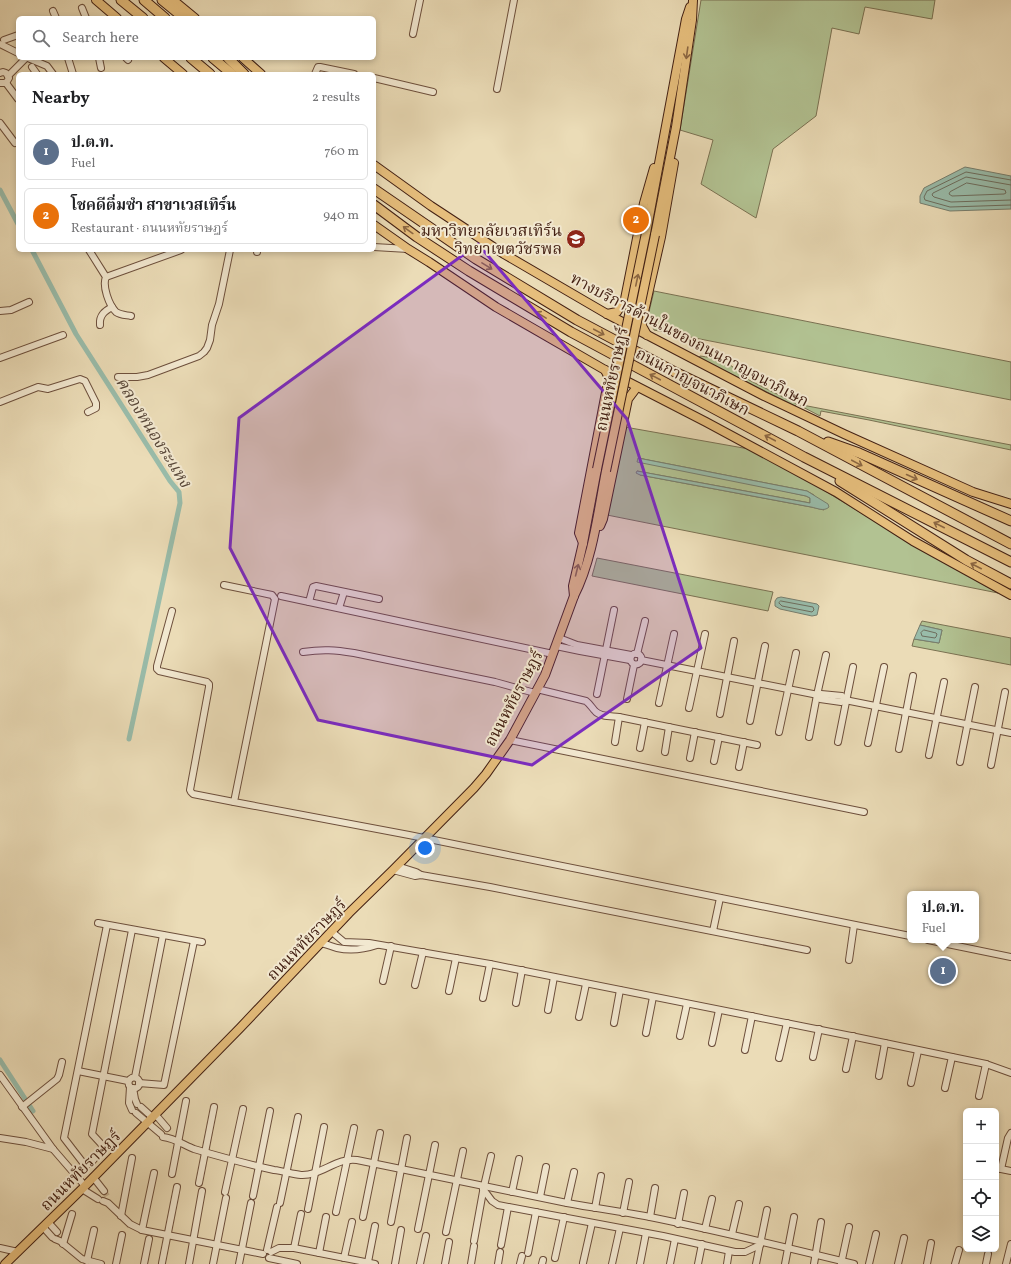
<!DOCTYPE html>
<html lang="en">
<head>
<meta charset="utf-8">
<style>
	body { margin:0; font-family:Vollkorn,"Noto Serif Thai",serif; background:#f6f6f6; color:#202124 }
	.controls { position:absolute; right:12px; bottom:12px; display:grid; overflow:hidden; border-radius:6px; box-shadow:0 2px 6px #0003 }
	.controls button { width:36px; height:36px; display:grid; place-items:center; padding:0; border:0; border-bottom:1px solid #e0e0e0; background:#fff; color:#202124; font:20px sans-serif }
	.you { position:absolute; left:425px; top:848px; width:14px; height:14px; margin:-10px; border:3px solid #fff; border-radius:50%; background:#1a73e8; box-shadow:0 0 0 6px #1a73e833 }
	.badge { display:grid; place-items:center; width:26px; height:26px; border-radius:50%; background:#8f2418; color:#fff; font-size:13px; font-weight:700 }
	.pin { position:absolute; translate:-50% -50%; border:2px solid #fff; box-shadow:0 1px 4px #0006 }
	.popup { position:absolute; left:907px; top:891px; width:72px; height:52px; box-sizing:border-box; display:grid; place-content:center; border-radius:6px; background:#fff; filter:drop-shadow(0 1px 3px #0005); font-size:13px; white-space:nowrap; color:#757577 }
	.popup b { font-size:15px; color:#202124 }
	.popup::after { content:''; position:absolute; left:50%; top:100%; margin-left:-8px; border:8px solid transparent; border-top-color:#fff }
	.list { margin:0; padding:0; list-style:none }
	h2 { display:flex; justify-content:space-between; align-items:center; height:52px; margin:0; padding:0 16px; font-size:17px }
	h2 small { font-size:13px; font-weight:400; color:#757577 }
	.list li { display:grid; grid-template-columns:26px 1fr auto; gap:12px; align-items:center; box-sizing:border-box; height:56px; margin:0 8px 8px; padding:0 8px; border:1px solid #e0e0e0; border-radius:6px }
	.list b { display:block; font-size:15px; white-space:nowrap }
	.list p { margin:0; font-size:13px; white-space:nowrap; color:#757577 }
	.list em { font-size:13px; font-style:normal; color:#757577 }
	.icon { flex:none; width:22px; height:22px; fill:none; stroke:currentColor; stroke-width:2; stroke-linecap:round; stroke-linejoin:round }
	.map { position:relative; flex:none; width:1011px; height:1264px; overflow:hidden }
	.search { position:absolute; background:#fff; box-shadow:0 2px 6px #0003; left:16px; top:16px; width:360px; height:44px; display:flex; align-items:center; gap:10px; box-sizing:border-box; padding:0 14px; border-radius:6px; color:#757577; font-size:15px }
	.panel { position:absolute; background:#fff; box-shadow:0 2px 6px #0003; left:16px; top:72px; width:360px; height:180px; border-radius:6px }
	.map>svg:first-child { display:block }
	.green { fill:#b2c292; stroke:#7a7152; fill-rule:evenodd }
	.water { fill:#99bcaa; stroke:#777e6e }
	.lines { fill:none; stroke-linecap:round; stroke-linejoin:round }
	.shore { stroke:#6e6e5e; stroke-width:1 }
	.canal { stroke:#99bcaa; stroke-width:5 }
	.minor-tunnel { stroke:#c9b696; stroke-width:6; stroke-dasharray:6 3; stroke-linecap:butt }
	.minor-casing { stroke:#6d4f3c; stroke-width:8 }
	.major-casing { stroke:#432013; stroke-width:10 }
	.highway-casing { stroke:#432013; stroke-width:11 }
	.minor { stroke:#f2e8d0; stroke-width:6 }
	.major { stroke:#e6be7c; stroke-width:8 }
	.highway { stroke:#e6be7c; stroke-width:9 }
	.major-bridge-casing { stroke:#432013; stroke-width:10; stroke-linecap:butt }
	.major-bridge { stroke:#e6be7c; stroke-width:8 }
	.oneway { stroke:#8c6742 }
	.marked { fill:#7b2cbf; fill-opacity:0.2; stroke:#7b2cbf; stroke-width:3; stroke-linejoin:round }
	.labels { text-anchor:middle; stroke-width:4; stroke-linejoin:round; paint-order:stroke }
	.poi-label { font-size:16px; fill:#432013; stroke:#f2e8d0; text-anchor:end }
	.street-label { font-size:16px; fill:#432013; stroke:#f2e8d0 }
	.water-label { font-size:17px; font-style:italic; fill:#584739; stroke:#f2e8d0 }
</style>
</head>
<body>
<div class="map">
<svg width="1011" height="1264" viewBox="0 0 1011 1264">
	<rect width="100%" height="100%" fill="#ebdcb7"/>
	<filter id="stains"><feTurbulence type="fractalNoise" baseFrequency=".005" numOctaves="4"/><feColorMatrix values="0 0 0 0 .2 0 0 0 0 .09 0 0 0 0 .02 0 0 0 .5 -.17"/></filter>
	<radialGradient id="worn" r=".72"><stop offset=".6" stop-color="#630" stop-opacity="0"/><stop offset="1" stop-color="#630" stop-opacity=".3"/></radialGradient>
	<g class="green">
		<path d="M701,0H935L932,19L865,7L859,34L832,28L816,116L773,149L756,218L701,184L713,140L680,130Z"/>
		<path d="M654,291L1011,362V400L654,330L648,316Z"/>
		<path d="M700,356L714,358L730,365L740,372L749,380L797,404L1011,445V450L869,420L821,411L820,416L797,404L795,406L699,358Z"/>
		<path d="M625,427L749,449L807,480L904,539L998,593L607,515ZM638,458L807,491L814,495L824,510L811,507L640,475L637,471L810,503V498L806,496Z"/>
		<path d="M597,558L773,592L768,611L592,576Z"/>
		<path d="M922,621L1011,638V665L912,646L914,639L939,643L942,630L920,625Z"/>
	</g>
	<g class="water">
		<path d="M965,167L1011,176V209L950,211L920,203V196L924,188Z"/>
		<path d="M638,458L807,491L828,504L829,507C824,512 817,508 811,507L640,475L636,473L637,471L810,503V498L806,496L637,462Z"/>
		<path d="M781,597L817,604L819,606L817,615L812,616L780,609L775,606V601L777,598Z"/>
		<path d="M920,625L942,630L939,643L914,639Z"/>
	</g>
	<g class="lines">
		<g class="shore">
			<path d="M1011,180L966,172L927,191L924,197L925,200L950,207L1011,205"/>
			<path d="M967,183L1005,190L1006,193L1004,194L952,196L949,194L950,192Z"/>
			<path d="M1011,185L966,177L933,193L932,195L934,197L951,202L1011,200"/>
			<path d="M781,601L813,607L814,610L812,612L782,606L779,603Z"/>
			<path d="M924,630L936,633L937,634L936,637L935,638L922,636L921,633Z"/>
		</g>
		<g class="canal">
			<path d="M0,190L18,224"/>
			<path d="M32,250L76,334L170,481L179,492L180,503L129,739"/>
			<path d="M0,1060L33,1111"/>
		</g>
		<path class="minor-tunnel" d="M104,1191L107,1196"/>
		<g class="minor-casing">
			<g id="minor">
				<path d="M82,8L86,18"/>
				<path d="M53,11L56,18"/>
				<path d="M413,34L420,0"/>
				<path d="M4,40L18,35"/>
				<path d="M0,44L18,53"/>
				<path d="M28,58L47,66L53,74"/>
				<path d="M68,58L73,74"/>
				<path d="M99,58L101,68"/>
				<path d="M126,58L128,60"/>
				<path d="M32,67L37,74"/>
				<path d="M0,73L3,72L6,73L9,78L6,83H0"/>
				<path d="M315,74L318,67H320L354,74"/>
				<path d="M8,76L26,58"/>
				<path d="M374,78L433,92"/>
				<path d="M6,83L18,99"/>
				<path d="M497,89L514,0"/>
				<path d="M0,123L15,143"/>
				<path d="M374,247L408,249"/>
				<path d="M89,250L106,277C102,286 109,305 116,312C120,315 126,315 131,316"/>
				<path d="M257,252V250"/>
				<path d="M106,277L181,250"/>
				<path d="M0,311L11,310L29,302"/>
				<path d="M100,325C99,315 105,311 112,307"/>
				<path d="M0,358L63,335"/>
				<path d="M118,377H137L148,375L199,356L204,352L207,348L210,340L212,325L219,304L230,250"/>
				<path d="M0,402L38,387L48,389L80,379L85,381L96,403V408L88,412"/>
				<path d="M224,585L272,595L275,599L234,802L409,835L910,936"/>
				<path d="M281,596L553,654"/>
				<path d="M309,602L313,587L316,586L379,599"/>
				<path d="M339,608L344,592"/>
				<path d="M172,611L157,666V669L159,671L207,682L209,684V687L190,790L191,792L193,794L234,802"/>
				<path d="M559,638L577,645L631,655"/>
				<path d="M556,646L580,651L630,660"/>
				<path d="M303,652C323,649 335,650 354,653L495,682L535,693"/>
				<circle cx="636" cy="659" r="5.5"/>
				<path d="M637,654L645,621"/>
				<path d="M641,660L818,695L821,694L842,696L845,700L1011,733"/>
				<path d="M537,689L586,701C590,704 592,708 595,711C600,717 612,716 619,717L757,745"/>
				<path d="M597,694L614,610"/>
				<path d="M818,695L820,699L841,702L845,700"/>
				<path d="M627,699L634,665"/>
				<path d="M659,703L674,634"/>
				<path d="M689,708L705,634"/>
				<path d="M720,714L734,641"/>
				<path d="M750,721L765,646"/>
				<path d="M779,732L796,653"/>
				<path d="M809,737L817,695L826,655"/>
				<path d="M510,740L864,812"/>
				<path d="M615,742L619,717"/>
				<path d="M838,742L853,667"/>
				<path d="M868,743L884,667"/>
				<path d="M640,748L645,722"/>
				<path d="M899,749L913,676"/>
				<path d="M665,752L669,727"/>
				<path d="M929,755L944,682"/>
				<path d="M690,758L695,732"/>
				<path d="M714,761L719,737"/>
				<path d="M960,762L975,687"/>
				<path d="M991,765L1005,692"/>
				<path d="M739,767L744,742"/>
				<path d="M397,866L416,872L421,875"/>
				<path d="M393,870L415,876L421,875L490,887L807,950"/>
				<path d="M98,923L202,942"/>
				<path d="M107,925L64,1138L84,1164H90L104,1147L92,1134L132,930"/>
				<path d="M713,931L720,898"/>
				<path d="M332,932L344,942L369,943L490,964L851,1036L986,1064L1011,1073"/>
				<path d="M928,940L1011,957"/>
				<path d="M321,943C327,944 332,947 337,948C350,951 365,949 377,945"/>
				<path d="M849,960L854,925"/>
				<path d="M383,981L391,946"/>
				<path d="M415,985L423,952"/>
				<path d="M449,991L456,958"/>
				<path d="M483,998L490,964"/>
				<path d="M516,1003L522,970"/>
				<path d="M548,1010L554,977"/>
				<path d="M579,1017L586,984"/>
				<path d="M614,1023L620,990"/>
				<path d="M646,1033L653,997"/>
				<path d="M680,1036L687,1004"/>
				<path d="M712,1043L719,1010"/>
				<path d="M745,1050L752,1016"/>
				<path d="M813,1057L819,1029"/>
				<path d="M779,1058L787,1023"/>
				<path d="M846,1069L853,1036"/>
				<path d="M78,1071L128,1081"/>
				<path d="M0,1075L53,1149L85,1186"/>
				<path d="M879,1076L885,1043"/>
				<path d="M135,1077L163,935"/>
				<circle cx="134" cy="1083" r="5.5"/>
				<path d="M139,1083L164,1085L194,941"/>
				<path d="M911,1083L918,1051"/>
				<path d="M130,1087L129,1103L132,1110"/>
				<path d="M133,1088L135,1099L137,1104"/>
				<path d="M945,1088L952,1057"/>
				<path d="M979,1096L986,1064"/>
				<path d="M22,1107L57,1079L59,1075L62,1062"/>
				<path d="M141,1107L152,1117"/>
				<path d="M136,1113L161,1134"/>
				<path d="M155,1114L167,1128"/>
				<path d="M163,1137C174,1138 184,1145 194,1149C221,1157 247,1164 274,1170C283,1171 292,1174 301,1175C321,1176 337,1157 357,1160C427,1174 497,1189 567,1203C593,1208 619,1211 645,1216C715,1230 785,1247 854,1264"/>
				<path d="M0,1138L26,1142L53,1149"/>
				<path d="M996,1168L1011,1171"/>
				<path d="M1001,1169L1008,1138L1011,1133"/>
				<path d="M172,1174L186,1101"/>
				<path d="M93,1177L104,1191"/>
				<path d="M199,1183L214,1107"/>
				<path d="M82,1189L98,1199"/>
				<path d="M483,1189L492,1201L498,1205L663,1236L735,1252H745L760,1245"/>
				<path d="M225,1192L243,1109"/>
				<path d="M512,1192L519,1159"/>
				<path d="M253,1196L270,1111"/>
				<path d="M540,1197L546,1167"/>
				<path d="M103,1201L108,1203L130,1224L142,1230L263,1254"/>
				<path d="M280,1203L298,1117"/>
				<path d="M567,1203L574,1172"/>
				<path d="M595,1208L601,1176"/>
				<path d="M308,1209L324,1127"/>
				<path d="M336,1212L354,1128"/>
				<path d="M623,1213L629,1182"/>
				<path d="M121,1216L132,1158"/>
				<path d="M363,1217L380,1133"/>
				<path d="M650,1217L655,1188"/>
				<path d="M48,1222L57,1232"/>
				<path d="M391,1222L407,1138"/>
				<path d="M678,1224L684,1193"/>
				<path d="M43,1227L52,1237"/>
				<path d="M418,1229L435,1145"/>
				<path d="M705,1229L712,1199"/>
				<path d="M142,1230L154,1173"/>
				<path d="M446,1232L463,1151"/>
				<path d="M732,1234L739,1204"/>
				<path d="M55,1239L60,1241L82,1259L101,1264"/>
				<path d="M474,1241L484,1186L491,1156"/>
				<path d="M63,1244L72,1214"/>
				<path d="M501,1245L508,1207"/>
				<path d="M0,1248L18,1252"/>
				<path d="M294,1248L301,1214"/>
				<path d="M267,1250L277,1207"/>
				<path d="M271,1252L279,1248H294L375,1264"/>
				<path d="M319,1253L326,1217"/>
				<path d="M528,1253L536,1212"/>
				<path d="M269,1258L297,1264"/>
				<path d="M344,1258L352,1222"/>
				<path d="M555,1258L564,1217"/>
				<path d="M87,1261L94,1230"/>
				<path d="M368,1262L375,1226"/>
				<path d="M162,1263L177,1187"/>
				<path d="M583,1263L592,1223"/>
				<path d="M116,1264L122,1235"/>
				<path d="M144,1264L149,1239"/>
				<path d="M189,1264L202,1191"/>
				<path d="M213,1264L226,1198"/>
				<path d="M239,1264L251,1203"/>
				<path d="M395,1264L401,1230"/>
				<path d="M420,1264L426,1236"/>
				<path d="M445,1264L449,1242"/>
				<path d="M471,1264L474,1246"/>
				<path d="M498,1264L500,1252"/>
				<path d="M520,1264L522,1256"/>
				<path d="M542,1264L543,1260"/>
				<path d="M612,1264L620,1228"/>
				<path d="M640,1264L646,1233"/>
				<path d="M670,1264L675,1239"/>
				<path d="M698,1264L702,1244"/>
				<path d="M727,1264L729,1251"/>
				<path d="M756,1264L767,1210"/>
				<path d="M785,1264L794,1217"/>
				<path d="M814,1264L821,1222"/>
				<path d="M841,1264L849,1227"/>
				<path d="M869,1264L876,1234"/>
				<path d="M898,1264L904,1238"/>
				<path d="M927,1264L931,1243"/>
				<path d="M955,1264L959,1250"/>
				<path d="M986,1264L988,1254"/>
				<path d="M1006,1264L1011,1244"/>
			</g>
		</g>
		<g class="major-casing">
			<g id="major">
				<path d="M96,0L117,18"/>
				<path d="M173,0L195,18"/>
				<path d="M164,58L183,74"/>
				<path d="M243,58L261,74"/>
				<path d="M374,165L431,206L504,254L607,314L764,396L844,434L973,492L1011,504"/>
				<path d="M374,225L408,249L429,262L496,307L605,370L706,422L836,492L913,541L1011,595"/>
				<path d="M646,233L686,19L690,7"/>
				<path d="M655,235L676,127L692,20L693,0"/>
				<path d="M607,314L617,312L625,299L644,203L654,168"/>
				<path d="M647,335L642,326L643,316L661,237L674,163"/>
				<path d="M600,526L603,519L628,399L637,387"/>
				<path d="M583,543L579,533L608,382V376L605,370"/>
				<path d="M574,596L573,586L583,543L597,469"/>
				<path d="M5,1264L82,1189L240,1028L349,913L393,870L474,788L486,774L510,740L545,675L574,596C593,559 598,512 606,471"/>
			</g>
		</g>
		<g class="highway-casing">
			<g id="highway">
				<path d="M121,0L143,18"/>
				<path d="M144,0L165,18"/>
				<path d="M162,0L184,18"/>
				<path d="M191,58L210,74"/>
				<path d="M213,58L232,74"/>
				<path d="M228,58L244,74"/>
				<path d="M374,189L476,259L577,320L675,372L798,431L1011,544"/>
				<path d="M374,205L417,237L469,271L571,332L804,457L1011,562"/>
				<path d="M828,442L859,453L1011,521"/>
				<path d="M840,481L966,560L1011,584"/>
			</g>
		</g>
		<use href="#minor" class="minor"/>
		<use href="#major" class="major"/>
		<use href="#highway" class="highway"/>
		<g class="major-bridge-casing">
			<g id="major-bridge">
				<path d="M597,469L646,233"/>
				<path d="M606,471L655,235"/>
			</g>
		</g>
		<use href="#major-bridge" class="major-bridge"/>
	</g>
	<defs><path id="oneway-shaft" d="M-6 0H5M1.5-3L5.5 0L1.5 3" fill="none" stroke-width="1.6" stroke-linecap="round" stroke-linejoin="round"/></defs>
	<g class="oneway">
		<use href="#oneway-shaft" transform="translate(687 53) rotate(98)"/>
		<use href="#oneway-shaft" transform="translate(408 230) rotate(-144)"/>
		<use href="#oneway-shaft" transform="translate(487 266) rotate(32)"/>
		<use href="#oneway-shaft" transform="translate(637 280) rotate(-78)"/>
		<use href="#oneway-shaft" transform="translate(541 315) rotate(-149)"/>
		<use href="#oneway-shaft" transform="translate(599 332) rotate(28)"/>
		<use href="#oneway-shaft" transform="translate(655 377) rotate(-152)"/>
		<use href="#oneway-shaft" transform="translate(770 438) rotate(-152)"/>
		<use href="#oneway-shaft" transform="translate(857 463) rotate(28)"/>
		<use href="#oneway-shaft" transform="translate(912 477) rotate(24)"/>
		<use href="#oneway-shaft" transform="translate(939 525) rotate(-153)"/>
		<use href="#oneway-shaft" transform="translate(976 566) rotate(-153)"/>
		<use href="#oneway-shaft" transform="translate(577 570) rotate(-76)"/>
	</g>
	<path class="marked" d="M478,244L627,419L701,648L532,765L318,720L230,548L239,418Z"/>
	<defs>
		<g id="university-disc" transform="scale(1)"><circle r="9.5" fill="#8f2418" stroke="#f2e8d0"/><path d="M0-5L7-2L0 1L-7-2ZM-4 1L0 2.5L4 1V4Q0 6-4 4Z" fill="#fff"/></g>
	</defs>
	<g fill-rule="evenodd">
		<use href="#university-disc" x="576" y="239"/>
	</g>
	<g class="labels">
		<g class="poi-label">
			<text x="562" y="236">มหาวิทยาลัยเวสเทิร์น<tspan x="562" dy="18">วิทยาเขตวัชรพล</tspan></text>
		</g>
		<g class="street-label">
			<text transform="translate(690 339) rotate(28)" y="6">ทางบริการด้านในของถนนกาญจนาภิเษก</text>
			<text transform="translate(611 379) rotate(-78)" y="6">ถนนหทัยราษฎร์</text>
			<text transform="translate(693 381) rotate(28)" y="6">ถนนกาญจนาภิเษก</text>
			<text transform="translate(513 698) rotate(-62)" y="6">ถนนหทัยราษฎร์</text>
			<text transform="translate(306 939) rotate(-46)" y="6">ถนนหทัยราษฎร์</text>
			<text transform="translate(80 1170) rotate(-45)" y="6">ถนนหทัยราษฎร์</text>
		</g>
		<g class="water-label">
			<text transform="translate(154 432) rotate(58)" y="6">คลองหนองระแหง</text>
		</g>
	</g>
	<rect width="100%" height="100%" filter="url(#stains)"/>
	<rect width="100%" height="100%" fill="url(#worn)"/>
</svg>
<div class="controls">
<button>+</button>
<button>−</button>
<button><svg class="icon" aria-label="locate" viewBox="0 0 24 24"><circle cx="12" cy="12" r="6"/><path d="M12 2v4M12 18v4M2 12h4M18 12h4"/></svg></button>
<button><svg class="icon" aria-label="layers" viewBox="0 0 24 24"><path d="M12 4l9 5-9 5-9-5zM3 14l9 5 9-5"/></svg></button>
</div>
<div class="you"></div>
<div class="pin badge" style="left:943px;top:971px;background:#5c6f8a">1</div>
<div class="popup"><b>ป.ต.ท.</b>Fuel</div>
<div class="pin badge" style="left:636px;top:220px;background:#e8710a">2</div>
<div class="search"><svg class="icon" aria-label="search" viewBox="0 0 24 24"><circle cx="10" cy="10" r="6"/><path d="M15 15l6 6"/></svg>Search here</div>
<section class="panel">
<h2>Nearby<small>2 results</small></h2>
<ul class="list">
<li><span class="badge" style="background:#5c6f8a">1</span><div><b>ป.ต.ท.</b><p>Fuel</p></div><em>760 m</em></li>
<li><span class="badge" style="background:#e8710a">2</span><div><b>โชคดีติ่มซำ สาขาเวสเทิร์น</b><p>Restaurant · ถนนหทัยราษฎร์</p></div><em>940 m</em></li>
</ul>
</section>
</div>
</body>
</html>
